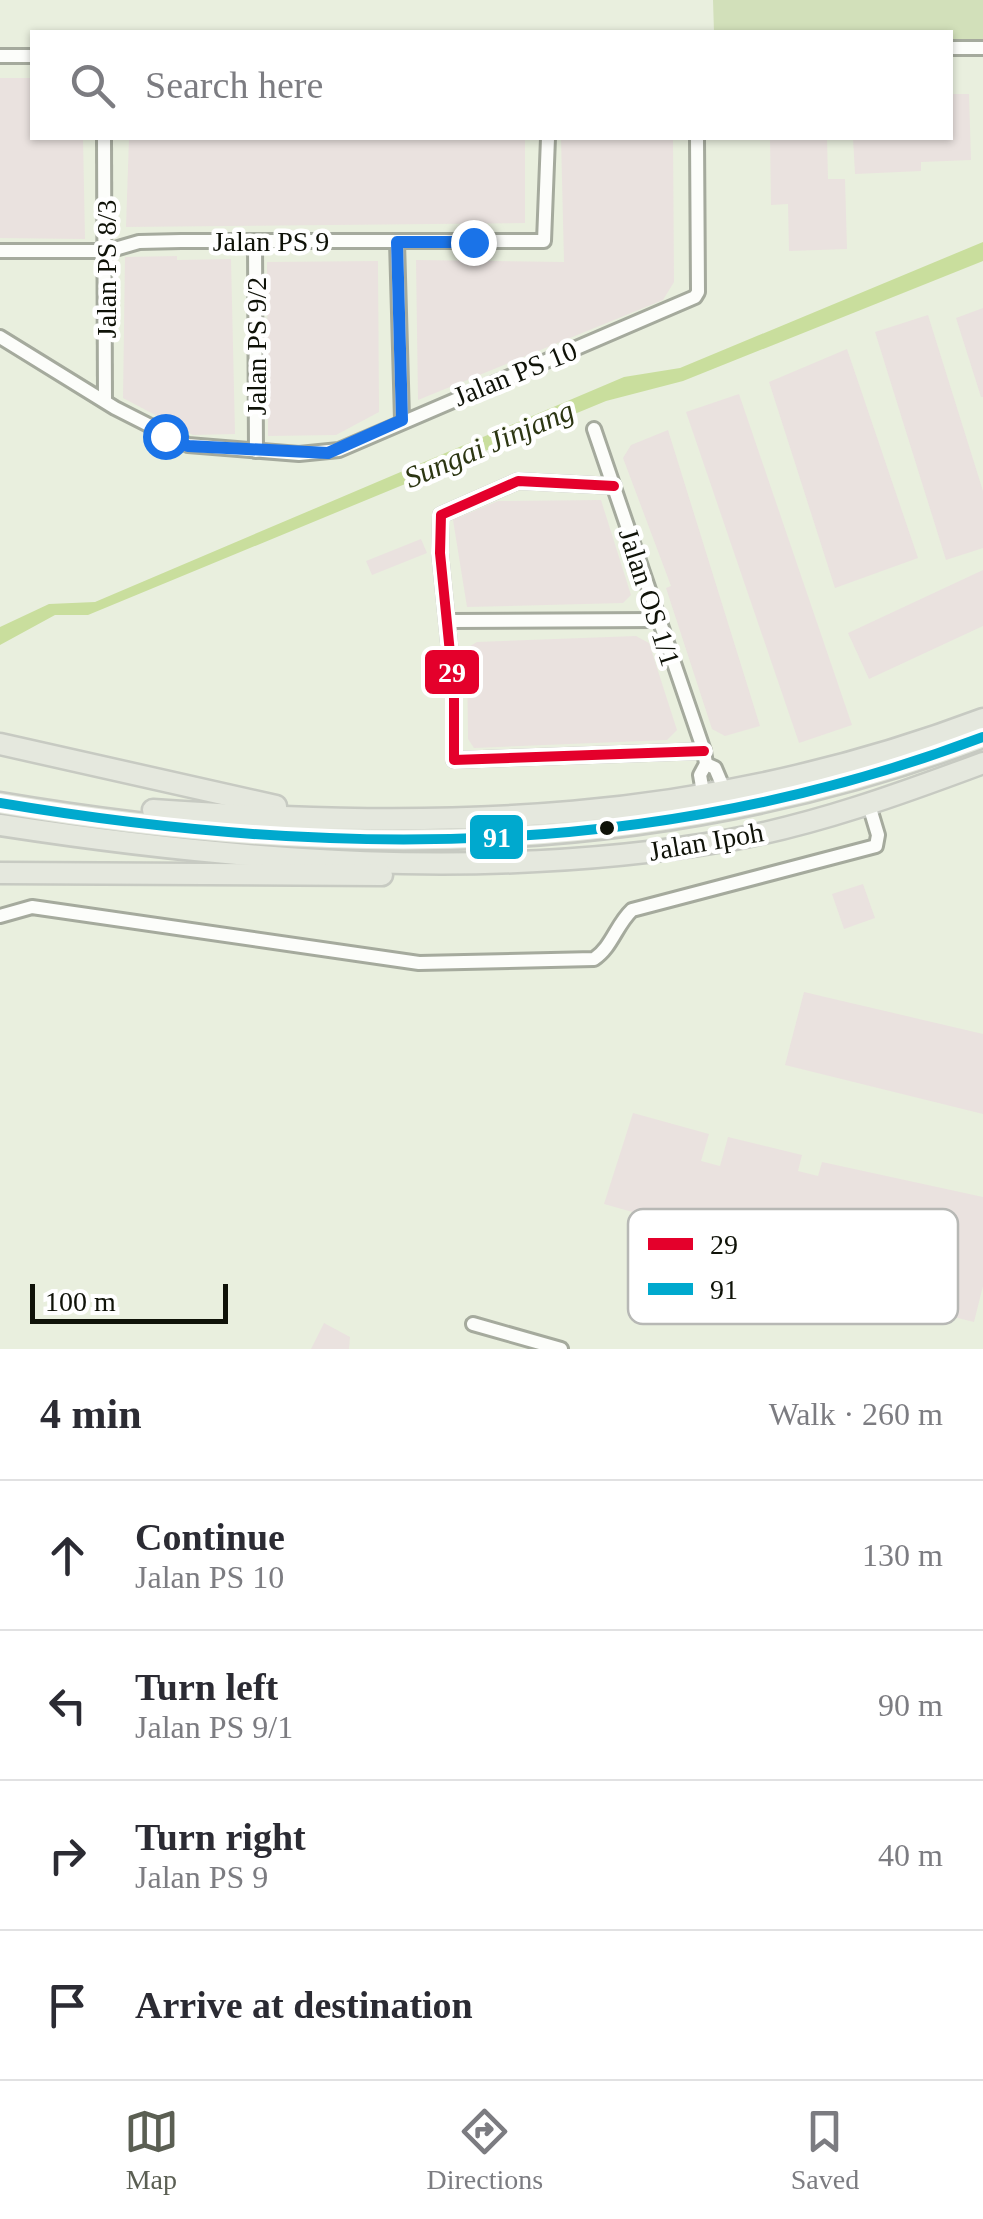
<!DOCTYPE html>
<html lang="en">
<head>
<meta charset="utf-8">
<style>
	body { margin:0; font-family:"Times New Roman",serif; background:#f2f2f3; color:#2b2b33 }
	.scale { position:absolute; left:30px; bottom:25px; width:198px; box-sizing:border-box; padding-left:10px; border:5px solid #0f1208; border-top:0; font-size:28px; line-height:35px; white-space:nowrap; color:#0f1208; -webkit-text-stroke:8px #fff; paint-order:stroke }
	.stop { position:absolute; width:30px; height:30px; margin:-22px; border:8px solid #1a73e8; border-radius:50%; background:#fff }
	.stop.end { background:#1a73e8; border-color:#fff; box-shadow:0 2px 10px #0008 }
	.list { margin:0; padding:0; list-style:none }
	h2 { display:flex; justify-content:space-between; align-items:center; height:130px; margin:0; padding:0 40px; font-size:42px }
	h2 small { font-size:32px; font-weight:400; color:#7c7c81 }
	.list li { display:grid; grid-template-columns:65px 1fr auto; gap:30px; align-items:center; box-sizing:border-box; height:150px; padding:0 40px; border-top:2px solid #e1e1e2 }
	.list b { display:block; font-size:38px; white-space:nowrap }
	.list p { margin:0; font-size:32px; white-space:nowrap; color:#7c7c81 }
	.list em { font-size:32px; font-style:normal; color:#7c7c81 }
	.icon { flex:none; width:55px; height:55px; fill:none; stroke:currentColor; stroke-width:2; stroke-linecap:round; stroke-linejoin:round }
	.map { position:relative; flex:none; width:983px; height:1349px; overflow:hidden }
	.search { position:absolute; background:#fff; box-shadow:0 2px 8px #0004; left:30px; right:30px; top:30px; height:110px; display:flex; align-items:center; gap:25px; box-sizing:border-box; padding:0 35px; border-radius:0px; color:#7c7c81; font-size:38px }
	.sheet { height:730px; background:#fff }
	nav { display:flex; justify-content:space-around; align-items:center; box-sizing:border-box; height:140px; border-top:2px solid #e1e1e2; background:#fff; font-size:28px; color:#7c7c81 }
	nav a { display:grid; justify-items:center; gap:5px }
	nav .on { color:#5b5f53 }
	.map>svg:first-child { display:block }
	.green { fill:#d2e0ba }
	.water { fill:#c9de9d }
	.building { fill:#eae2df }
	.lines { fill:none; stroke-linecap:round; stroke-linejoin:round }
	.minor-casing { stroke:#a5aa9d; stroke-width:18 }
	.highway-casing { stroke:#c7cac2; stroke-width:25 }
	.minor { stroke:#fcfdfa; stroke-width:12 }
	.highway { stroke:#e5e8de; stroke-width:20 }
	.bus-1-casing { stroke:#fff; stroke-width:18 }
	.bus-2-casing { stroke:#fff; stroke-width:18 }
	.bus-1 { stroke:#e4002b; stroke-width:10 }
	.bus-2 { stroke:#00a9ce; stroke-width:10 }
	.route { stroke:#1a73e8; stroke-width:12 }
	.bus-dot { fill:#0f1208; stroke:#fff; stroke-width:4 }
	.labels { text-anchor:middle; stroke-width:9; stroke-linejoin:round; paint-order:stroke }
	.street-label { font-size:28px; fill:#0f1208; stroke:#fff }
	.water-label { font-size:30px; font-style:italic; fill:#2c3612; stroke:#fff }
	.key { fill:#fff; stroke:#b7b8b5; stroke-width:2.5 }
	.key-label { font-size:28px; fill:#0f1208 }
	.line-badge { stroke:#fff; stroke-width:4 }
	.badge-label { font-size:28px; text-anchor:middle; font-weight:bold; fill:#fff }
</style>
</head>
<body>
<div class="map">
<svg width="983" height="1349" viewBox="0 0 983 1349">
	<rect width="100%" height="100%" fill="#e9efde"/>
	<path class="green" d="M713,0H983V39H951L950,32H714Z"/>
	<path class="water" d="M983,242V261L683,381L606,401L88,615H55L0,645V627L49,604L95,602L624,377L680,368Z"/>
	<g class="building">
		<path d="M0,78H32V138H83L85,239L0,238Z"/>
		<path d="M950,94H969L971,160L921,162V171L855,174L853,138H950Z"/>
		<path d="M129,138H525V223L126,227Z"/>
		<path d="M561,138H673L674,282L663,300L418,400L416,260L564,262Z"/>
		<path d="M770,138H827L828,179H845L847,249L789,251L788,204L771,205Z"/>
		<path d="M177,256V260L231,259L235,434L193,435L123,398L125,257Z"/>
		<path d="M378,261L379,412L336,435L268,436L267,262Z"/>
		<path d="M983,308V397H981L956,318Z"/>
		<path d="M928,315L983,491V548L946,560L875,332Z"/>
		<path d="M847,349L918,558L835,588L769,382Z"/>
		<path d="M739,394L852,725L799,743L686,412Z"/>
		<path d="M668,430L760,726L725,736L712,729L666,588L671,586L623,458L631,445Z"/>
		<path d="M601,500L631,595L623,603L467,607L453,520L498,501Z"/>
		<path d="M421,539L427,553L372,575L366,561Z"/>
		<path d="M983,570V626L869,679L848,633Z"/>
		<path d="M636,636L649,643L677,730L667,740L474,748L468,739L467,648L477,642Z"/>
		<path d="M863,884L875,918L844,929L832,894Z"/>
		<path d="M804,992L983,1034V1114L785,1065Z"/>
		<path d="M633,1113L709,1134L701,1161L720,1166L728,1137L802,1155L798,1171L818,1176L822,1162L983,1197V1286L974,1322L783,1275L792,1238L697,1215L693,1229L604,1204Z"/>
		<path d="M324,1323L350,1337L349,1349H311Z"/>
	</g>
	<g class="lines">
		<g class="minor-casing">
			<g id="minor">
				<path d="M950,48H983"/>
				<path d="M0,56H32"/>
				<path d="M104,138L105,401"/>
				<path d="M255,242L256,451"/>
				<path d="M397,242L402,419"/>
				<path d="M0,251H108L139,242L181,241H544L548,138"/>
				<path d="M0,337L115,408L188,445L299,454L339,450L695,297L698,292L697,138"/>
				<path d="M594,429L704,751L706,764L700,775L704,798"/>
				<path d="M614,486L518,481L441,515L440,553L454,693V760L704,751"/>
				<path d="M449,621L657,620"/>
				<path d="M706,764L715,768L726,794"/>
				<path d="M0,916L32,907L419,963L594,959C612,947 616,925 632,910L876,846L878,835L869,805"/>
				<path d="M473,1324L561,1349"/>
			</g>
		</g>
		<g class="highway-casing">
			<g id="highway">
				<path d="M0,744L276,806"/>
				<path d="M0,803C337,860 661,859 983,737"/>
				<path d="M153,810C448,830 702,825 983,719"/>
				<path d="M0,825C240,862 490,882 730,840C817,824 900,794 983,763"/>
				<path d="M0,873L382,875"/>
			</g>
		</g>
		<use href="#minor" class="minor"/>
		<use href="#highway" class="highway"/>
		<g class="bus-1-casing">
			<path id="bus-1" d="M614,486L518,481L441,515L440,553L454,693V760L704,751"/>
		</g>
		<g class="bus-2-casing">
			<path id="bus-2" d="M0,803C337,860 661,859 983,737"/>
		</g>
		<use href="#bus-1" class="bus-1"/>
		<use href="#bus-2" class="bus-2"/>
	</g>
	<g class="lines">
		<path class="route" d="M165,436L188,446L328,453L402,420L397,242H473"/>
	</g>
	<circle class="bus-dot" cx="607" cy="828" r="9"/>
	<g class="labels">
		<g class="street-label">
			<text x="271" y="251">Jalan PS 9</text>
			<text transform="translate(106 269) rotate(-90)" y="10">Jalan PS 8/3</text>
			<text transform="translate(256 346) rotate(-90)" y="10">Jalan PS 9/2</text>
			<text transform="translate(515 373) rotate(-22)" y="10">Jalan PS 10</text>
			<text transform="translate(650 597) rotate(72)" y="10">Jalan OS 1/1</text>
			<text transform="translate(706 841) rotate(-10)" y="10">Jalan Ipoh</text>
		</g>
		<g class="water-label">
			<text transform="translate(489 444) rotate(-23)" y="10">Sungai Jinjang</text>
		</g>
	</g>
	<rect x="628" y="1209" width="330" height="115" rx="15" class="key"/>
	<rect x="648" y="1238" width="45" height="12" fill="#e4002b"/>
	<rect x="648" y="1283" width="45" height="12" fill="#00a9ce"/>
	<g class="key-label">
		<text x="710" y="1254">29</text>
		<text x="710" y="1299">91</text>
	</g>
	<g class="line-badge">
		<rect x="423" y="648" width="58" height="48" rx="10" fill="#e4002b"/>
		<rect x="468" y="813" width="57" height="48" rx="10" fill="#00a9ce"/>
	</g>
	<g class="badge-label">
		<text x="452" y="682">29</text>
		<text x="497" y="847">91</text>
	</g>
</svg>
<div class="scale">100 m</div>
<div class="stop" style="left:165px;top:436px"></div>
<div class="stop end" style="left:473px;top:242px"></div>
<div class="search"><svg class="icon" aria-label="search" viewBox="0 0 24 24"><circle cx="10" cy="10" r="6"/><path d="M15 15l6 6"/></svg>Search here</div>
</div>
<section class="sheet">
<h2>4 min<small>Walk · 260 m</small></h2>
<ul class="list">
<li><svg class="icon" aria-label="ahead" viewBox="0 0 24 24"><path d="M12 20V5M6 11l6-6 6 6"/></svg><div><b>Continue</b><p>Jalan PS 10</p></div><em>130 m</em></li>
<li><svg class="icon" aria-label="left" viewBox="0 0 24 24"><path d="M17 20v-9H6M10 6l-5 5 5 5"/></svg><div><b>Turn left</b><p>Jalan PS 9/1</p></div><em>90 m</em></li>
<li><svg class="icon" aria-label="right" viewBox="0 0 24 24"><path d="M7 20v-9h11M14 6l5 5-5 5"/></svg><div><b>Turn right</b><p>Jalan PS 9</p></div><em>40 m</em></li>
<li><svg class="icon" aria-label="arrive" viewBox="0 0 24 24"><path d="M6 21V4h12l-3 4 3 4H6"/></svg><div><b>Arrive at destination</b></div></li>
</ul>
</section>
<nav>
<a class="on"><svg class="icon" aria-label="map" viewBox="0 0 24 24"><path d="M3 6l6-2 6 2 6-2v14l-6 2-6-2-6 2zM9 4v14M15 6v14"/></svg>Map</a>
<a><svg class="icon" aria-label="directions" viewBox="0 0 24 24"><path d="M12 3l9 9-9 9-9-9zM9 14v-3h6M13 9l2 2-2 2"/></svg>Directions</a>
<a><svg class="icon" aria-label="saved" viewBox="0 0 24 24"><path d="M7 4h10v16l-5-4-5 4z"/></svg>Saved</a>
</nav>
</body>
</html>
